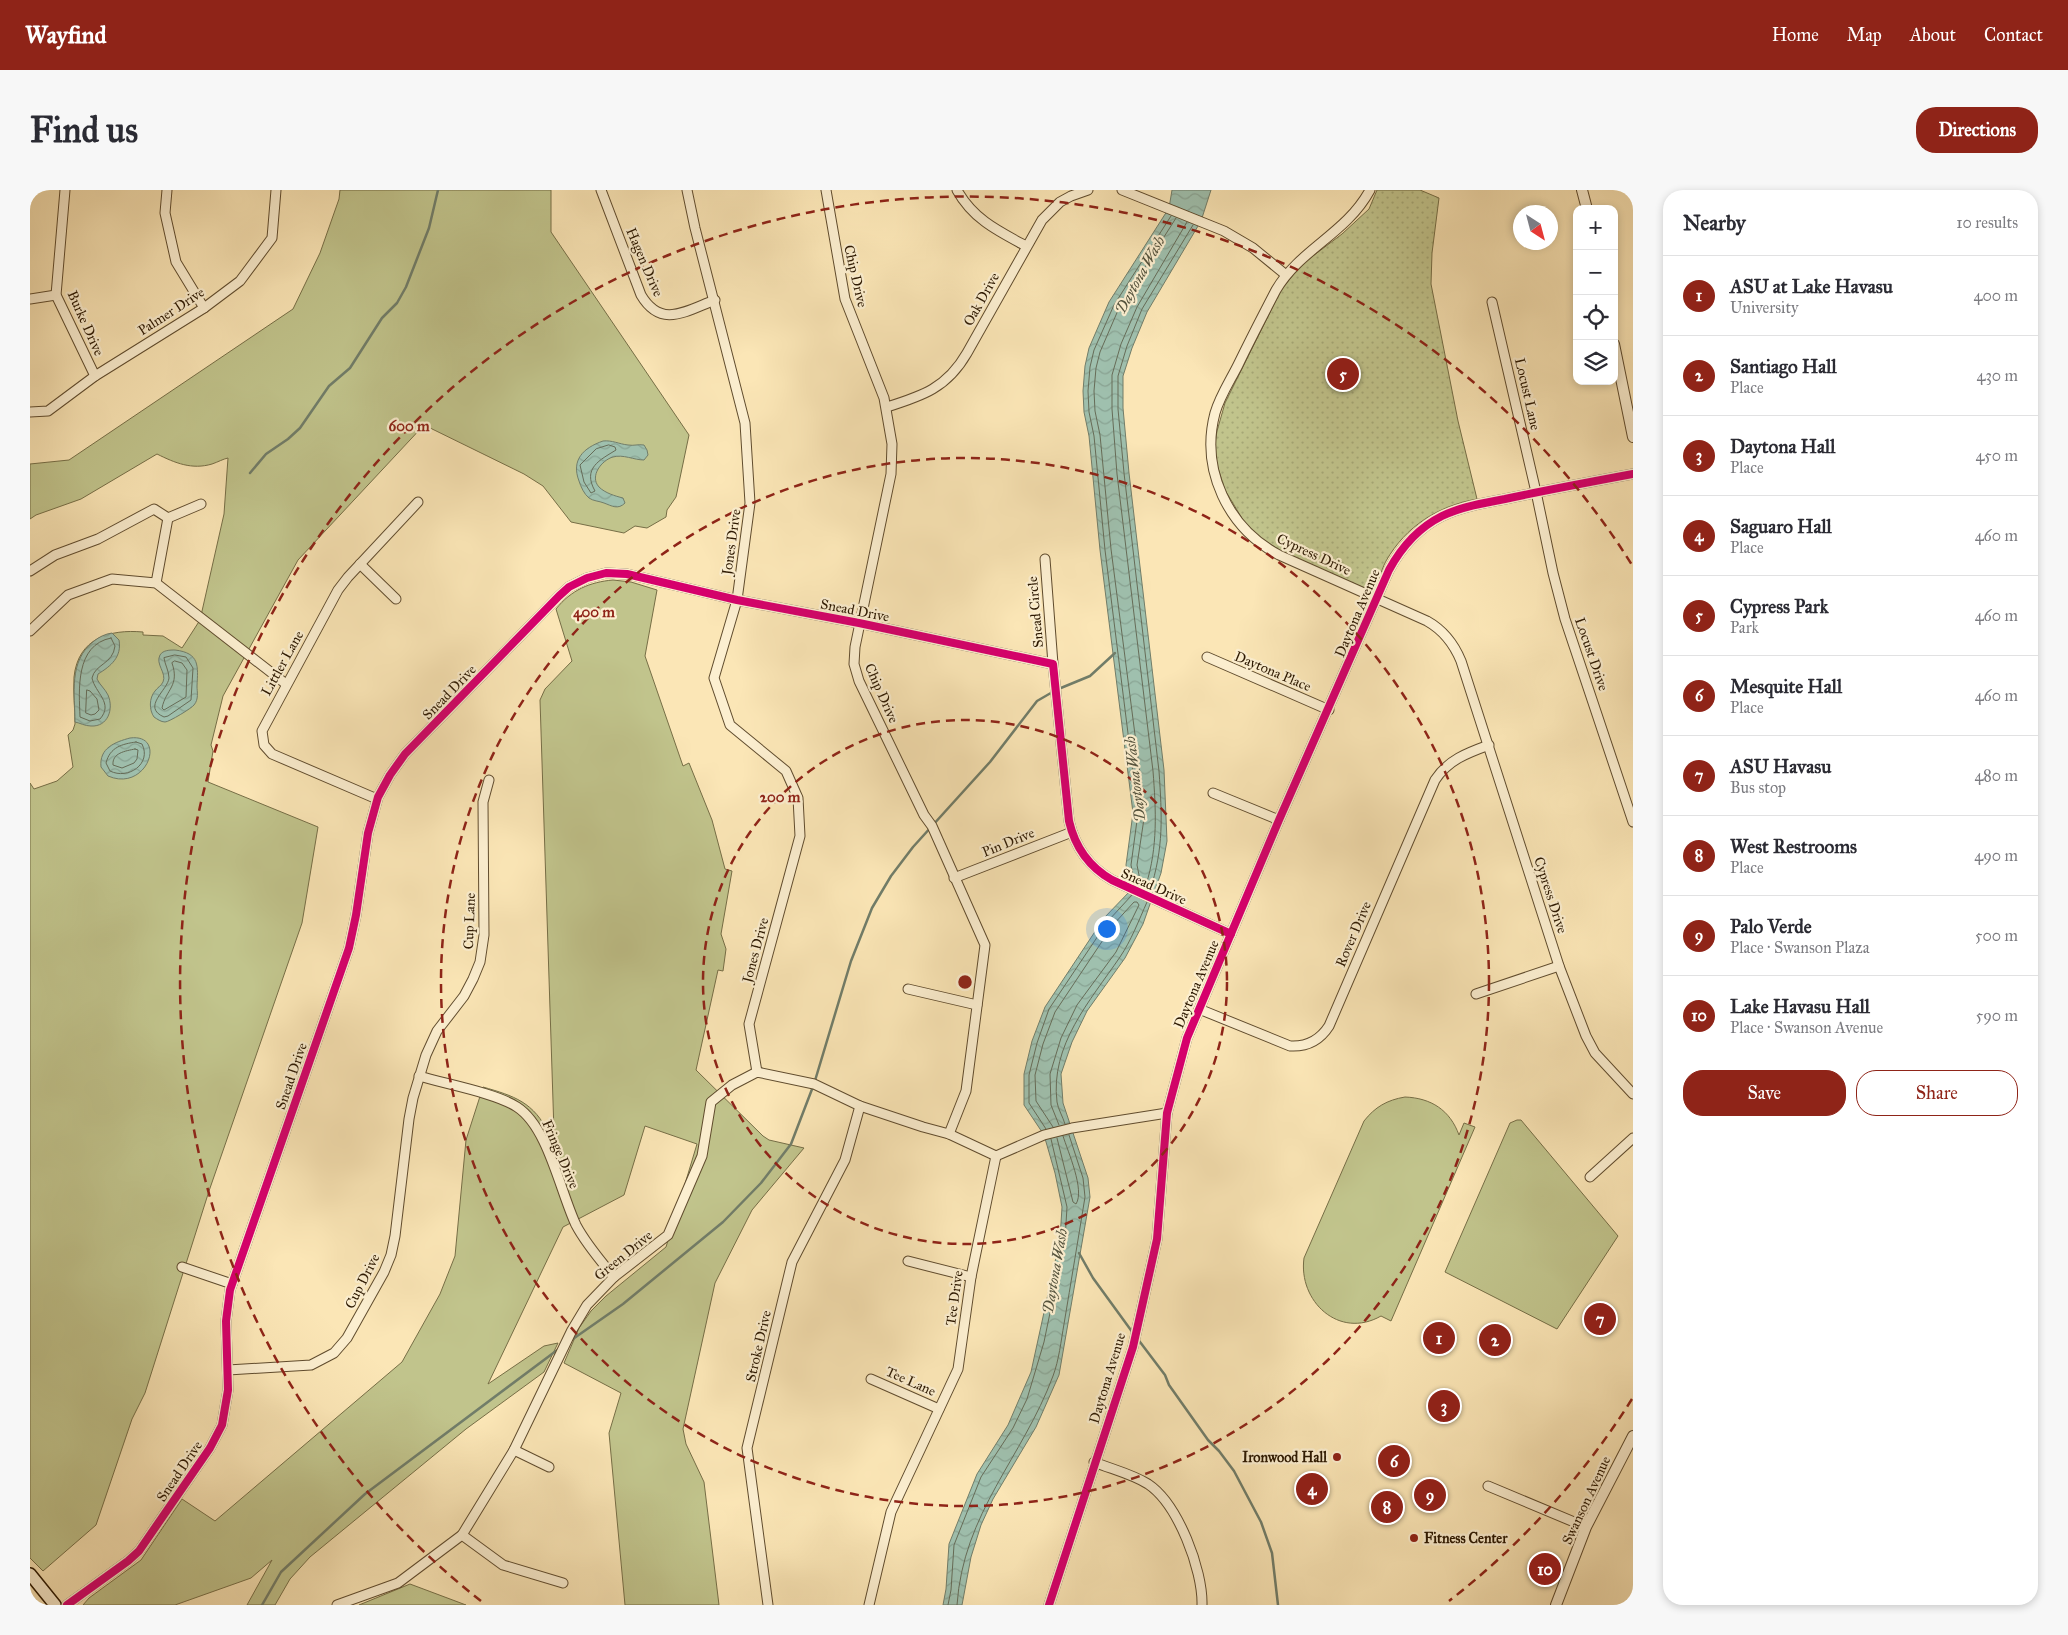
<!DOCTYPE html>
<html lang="en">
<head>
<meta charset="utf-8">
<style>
	body { margin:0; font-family:"IM FELL Great Primer",serif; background:#f7f7f7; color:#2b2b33 }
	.controls { position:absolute; right:15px; top:15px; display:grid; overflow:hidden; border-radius:10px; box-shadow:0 2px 8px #0003 }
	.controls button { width:45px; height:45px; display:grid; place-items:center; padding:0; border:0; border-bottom:1px solid #e1e1e2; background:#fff; color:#2b2b33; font:25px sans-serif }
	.compass { position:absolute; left:1483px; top:15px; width:45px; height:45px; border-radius:50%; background:#fff; box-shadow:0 2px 8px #0003; rotate:144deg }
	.you { position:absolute; left:1076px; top:738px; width:18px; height:18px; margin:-12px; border:4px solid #fff; border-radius:50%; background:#1a73e8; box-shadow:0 0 0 8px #1a73e833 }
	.badge { display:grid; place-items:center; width:32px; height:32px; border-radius:50%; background:#8f2418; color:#fff; font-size:16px; font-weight:700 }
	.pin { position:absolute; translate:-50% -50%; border:2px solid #fff; box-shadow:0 1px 5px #0006 }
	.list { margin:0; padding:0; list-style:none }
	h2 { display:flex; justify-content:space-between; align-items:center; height:65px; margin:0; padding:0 20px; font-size:21px }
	h2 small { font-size:16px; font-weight:400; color:#7c7c81 }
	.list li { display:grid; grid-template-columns:32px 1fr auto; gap:15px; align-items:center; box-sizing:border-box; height:80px; padding:0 20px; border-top:1px solid #e1e1e2 }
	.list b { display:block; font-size:19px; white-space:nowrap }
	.list p { margin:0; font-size:16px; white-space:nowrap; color:#7c7c81 }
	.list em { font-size:16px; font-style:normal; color:#7c7c81 }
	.actions { display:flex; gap:10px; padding:15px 20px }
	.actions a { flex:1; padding:11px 0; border:1px solid #8f2418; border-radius:20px; text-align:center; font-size:18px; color:#8f2418 }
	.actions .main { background:#8f2418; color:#fff }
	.icon { flex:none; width:28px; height:28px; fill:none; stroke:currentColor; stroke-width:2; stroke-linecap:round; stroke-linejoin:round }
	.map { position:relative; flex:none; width:1603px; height:1415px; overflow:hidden; border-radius:20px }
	header { display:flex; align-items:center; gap:30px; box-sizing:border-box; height:70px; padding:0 25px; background:#8f2418; color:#fff }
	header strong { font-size:24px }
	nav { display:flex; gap:28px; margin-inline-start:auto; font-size:18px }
	.intro { display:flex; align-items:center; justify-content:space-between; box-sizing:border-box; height:120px; padding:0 30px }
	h1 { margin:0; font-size:35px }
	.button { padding:12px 22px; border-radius:20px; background:#8f2418; color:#fff; font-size:18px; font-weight:700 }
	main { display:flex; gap:30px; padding:0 30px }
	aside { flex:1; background:#fff; border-radius:20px; box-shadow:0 2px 8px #0003 }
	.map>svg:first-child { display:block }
	.grass { fill:#c1c48c; stroke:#766e46 }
	.park { fill:url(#park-dots); stroke:#766e46 }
	.water { fill:url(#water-waves); stroke:#717d69 }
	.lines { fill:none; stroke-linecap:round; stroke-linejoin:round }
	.shore { stroke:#666c58; stroke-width:1 }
	.stream { stroke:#717d69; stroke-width:2.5 }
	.minor-casing { stroke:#604c2e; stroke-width:11 }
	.tertiary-casing { stroke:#604c2e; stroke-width:12 }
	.secondary-casing { stroke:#2c1801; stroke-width:14 }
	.minor { stroke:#fcefd0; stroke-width:9 }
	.tertiary { stroke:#fcefd0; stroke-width:10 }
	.secondary { stroke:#fcefd0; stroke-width:11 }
	.cycleway-casing { stroke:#fcefd0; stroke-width:11 }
	.cycleway { stroke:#d6006c; stroke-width:8 }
	.ring { fill:none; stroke:#8f2418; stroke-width:2.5; stroke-dasharray:9 6 }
	.poi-dot { fill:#8f2418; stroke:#fcefd0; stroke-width:2 }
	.labels { text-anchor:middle; stroke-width:4.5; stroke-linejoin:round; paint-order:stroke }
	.street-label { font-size:14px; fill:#2c1801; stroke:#fcefd0 }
	.poi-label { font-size:14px; font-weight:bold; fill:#2c1801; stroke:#fcefd0; text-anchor:end }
	.water-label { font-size:15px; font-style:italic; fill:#54533e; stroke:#fcefd0 }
	.centre { fill:#8f2418; stroke:#fcefd0; stroke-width:2.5 }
	.ring-label { font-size:15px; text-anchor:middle; font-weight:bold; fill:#8f2418; stroke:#fcefd0; stroke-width:4.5; stroke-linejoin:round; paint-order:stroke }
</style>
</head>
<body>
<header>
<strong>Wayfind</strong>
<nav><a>Home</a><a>Map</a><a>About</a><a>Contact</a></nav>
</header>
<div class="intro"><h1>Find us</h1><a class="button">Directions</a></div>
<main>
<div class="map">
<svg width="1603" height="1415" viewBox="0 0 1603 1415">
	<defs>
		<pattern id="park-dots" width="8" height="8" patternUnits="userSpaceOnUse" patternTransform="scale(1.25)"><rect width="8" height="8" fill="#c1c48c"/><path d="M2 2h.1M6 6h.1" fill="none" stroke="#a6a877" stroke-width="1.8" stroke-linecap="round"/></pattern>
		<pattern id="water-waves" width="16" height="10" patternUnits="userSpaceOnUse" patternTransform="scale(1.25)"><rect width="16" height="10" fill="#9fc0ae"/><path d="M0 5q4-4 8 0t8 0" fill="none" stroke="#89a494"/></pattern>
	</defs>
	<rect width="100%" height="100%" fill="#fbe6b6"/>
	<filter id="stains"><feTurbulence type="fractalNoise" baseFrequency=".004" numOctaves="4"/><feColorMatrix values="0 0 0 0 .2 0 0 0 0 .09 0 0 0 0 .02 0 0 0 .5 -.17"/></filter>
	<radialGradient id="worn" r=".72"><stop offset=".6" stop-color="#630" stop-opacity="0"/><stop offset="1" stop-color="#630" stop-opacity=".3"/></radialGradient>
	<g class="grass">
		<path d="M310,0H521V42L659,245L646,307L637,320L636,327L617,338L605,336L594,343L541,332L513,296L494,284L394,235L268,370L193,506L181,555L183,561L178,592L288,637L272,733L179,1001L115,1203L102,1229L66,1335L13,1381L0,1368V593L4,599L27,591L43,577L38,545L43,540L45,534C45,519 43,503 44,487C48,448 80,439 113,442V445L133,446L152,458L170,430L194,324L198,268C193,269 188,272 182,274C162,280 145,273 127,264L51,309L6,325L0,329V274L39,270L263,119L290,63L309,9Z"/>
		<path d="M583,390L601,392L627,400L615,466L653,576L659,573L682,630L695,679L702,681L691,744L696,759L693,781L688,780L666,880L733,946L739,950L774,958L722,1020L685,1093L653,1239L656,1254L674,1292L689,1415H595L579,1243L591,1203L534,1173L549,1138L561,1121L576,1106L636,1057L667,954L615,936L594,1005L533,1037L458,1194L514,1156L528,1153L514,1182L436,1239L280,1367L260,1389L245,1415H217L242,1370L221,1388L145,1415H53L59,1408L111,1370L152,1309L185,1331L372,1172L410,1104L425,1066L436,950L453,897C484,906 504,912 519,944L524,942L510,510L515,499L542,471L526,419C541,400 560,392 583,390Z"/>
		<path d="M1375,907C1401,908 1420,920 1429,945L1434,933L1445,937L1361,1131L1351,1126C1309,1150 1268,1111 1274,1068L1334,931C1345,917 1357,910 1375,907Z"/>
		<path d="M1487,930H1491L1588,1046L1527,1139L1415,1082L1480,933Z"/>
		<path d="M380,1394L436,1415H329Z"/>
	</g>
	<path class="park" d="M1347,0H1390L1409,8L1402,63L1401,94L1428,231L1447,309C1408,316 1376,336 1356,371C1350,382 1350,393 1339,400L1256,364L1230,348L1216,335L1195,300L1186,272L1185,254L1187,241L1195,213L1251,100L1271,75L1312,44L1339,19Z"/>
	<g class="water">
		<path d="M1142,0H1181L1171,31L1117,122L1102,158L1093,186V218L1099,283L1134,580L1137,651L1131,683L1113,734L1095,768L1057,821L1042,852L1031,884L1033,913L1058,988L1060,1007L1029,1185L1006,1237L963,1309L951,1335L941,1367L932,1415H913L916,1399L919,1354L947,1284L978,1235L1001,1182L1030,1049L1032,1017L1025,983L1014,945L994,915V884L1002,851L1015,817L1074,728L1101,700L1096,675L1103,623L1070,360L1059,246L1054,222L1053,201L1055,176L1059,158L1079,112L1139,18Z"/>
		<path d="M573,251C582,250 589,254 598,255C604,256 608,254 614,255L617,260L618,265L614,270C604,270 593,264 583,267C572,270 559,286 569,297C575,303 585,306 593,308L595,313C588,320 582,316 574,313C569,311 563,311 559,308C554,304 551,297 549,291C541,270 553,258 573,251Z"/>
		<path d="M82,443L89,450C92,467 81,476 68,484L67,489C70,495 75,499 78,505C84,519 78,537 61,536C55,536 50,533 45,532C45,504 38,471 64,451C69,447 75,444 82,443Z"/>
		<path d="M145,460C170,463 168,476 167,496C167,502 169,509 164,515C162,518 139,532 135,532C131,532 127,529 124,527C119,520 119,508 125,501C127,498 131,496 133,492C137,483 125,474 130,465C133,460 140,460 145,460Z"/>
		<path d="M100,548C138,543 117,603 78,586L71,577C69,558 85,552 100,548Z"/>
	</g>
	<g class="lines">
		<g class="shore">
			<path d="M1146,28L1089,118L1070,162L1066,178L1064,201L1065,221L1070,245L1081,359L1115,622L1107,675L1111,695L1113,696L1116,695C1128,657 1126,620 1123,581L1087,284L1082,219V185L1091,154L1107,117L1157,32"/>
			<path d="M579,255L585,257L586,260C570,270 552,278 565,301L561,303L554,292L550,275L566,259Z"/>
			<path d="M81,448L85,456C83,474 65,474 62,488C65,503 84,513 70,529L60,531L50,527C49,500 45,455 81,448Z"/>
			<path d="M145,465L156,467L163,478L161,510L138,526L134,527C111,517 138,500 139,488C139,481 135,475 134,468Z"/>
			<path d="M145,471L152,473L157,480L156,507L134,520L132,518C136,499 150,496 142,473Z"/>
			<path d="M57,500L60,501L67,509L69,520L65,524L61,525L56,523Z"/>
			<path d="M106,552L112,554C122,574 98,590 80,581L76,573C80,557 92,554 106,552Z"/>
			<path d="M105,559L108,560L107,569L104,573L92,578L83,575C82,563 95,561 105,559Z"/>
			<path d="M1105,694L1101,675L1108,623L1075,360L1064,246L1059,222L1058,201L1060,177L1064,160L1084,115L1141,26"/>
			<path d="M1120,701C1134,657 1132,626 1129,581L1094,283L1088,219V186L1097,156L1112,119L1163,35"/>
			<path d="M1035,934C1033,927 1028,919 1027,912C1020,855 1060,811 1090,767C1101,751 1109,730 1117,712"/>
			<path d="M1023,937L1006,911L1005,885L1013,854L1025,822L1083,735L1104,712H1107L1109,715L1086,762L1047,815L1031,848L1020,884L1021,915L1029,935"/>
			<path d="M1016,939L999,913V885L1007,853L1019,819L1078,731L1102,705"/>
			<path d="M1027,948L1043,1012L1046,1014C1055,1000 1038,962 1033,946"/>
			<path d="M918,1415L921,1400L924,1355L951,1287L983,1238L997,1209L1014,1152L1035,1050L1037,1017L1021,949"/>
			<path d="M927,1415C933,1323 993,1267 1023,1186C1029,1170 1031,1151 1034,1134C1041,1092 1048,1050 1055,1007L1053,988L1039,945"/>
		</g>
		<g class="stream">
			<path d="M220,283L236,264L258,249L270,238L299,196L320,178L352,128L367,113L376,97L399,38L408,0"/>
			<path d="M1049,1063L1063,1088L1103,1143"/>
			<path d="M1107,1148L1135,1185L1139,1195L1178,1250L1189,1261L1204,1281L1231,1332L1242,1363L1248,1415"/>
			<path d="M540,1151L593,1114L693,1032L731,993L761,954L784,894L821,771L842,718L861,686L883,657L960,572L1007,511L1026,500L1060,486L1085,463"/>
			<path d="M232,1415L251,1382L335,1304L530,1158"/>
		</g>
		<g class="minor-casing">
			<g id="minor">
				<path d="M35,0L26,105L65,186"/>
				<path d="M137,0L135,23L146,72L174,118"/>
				<path d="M571,0L611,105C631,139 656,121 685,110"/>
				<path d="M657,0L665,38L715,233L720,313L707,410L684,488L700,535L756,581L768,608L770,646L719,834L727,882"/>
				<path d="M796,0L815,109L854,208L862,254L861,284L825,457L824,474L829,491L894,625L902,636L955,755L936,901L919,944"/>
				<path d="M927,0C943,29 968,41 996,56"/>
				<path d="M1092,0L1194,41L1223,58L1256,85"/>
				<path d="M1340,0C1316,44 1270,59 1246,100C1233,125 1220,150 1208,175C1200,191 1190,206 1185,223C1170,280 1198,338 1249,365L1397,431C1413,440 1424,454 1431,471L1529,776L1556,846L1565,863L1603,904"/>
				<path d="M0,109L26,105"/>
				<path d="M1462,112L1506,302L1523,383L1535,429L1603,632"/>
				<path d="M857,217C892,206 917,198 937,163L1012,30L1030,12L1041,6L1058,0"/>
				<path d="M0,222L18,221L65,186L174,118L210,91L242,48L246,0"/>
				<path d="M138,328L171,314"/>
				<path d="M1015,369L1023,474"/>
				<path d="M330,374L366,409"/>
				<path d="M0,381L25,365L68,349L124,319L138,328"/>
				<path d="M126,393L138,328"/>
				<path d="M0,441L38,405L82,389L126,393L256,494"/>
				<path d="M1177,467L1299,520"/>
				<path d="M1183,603L1249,630"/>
				<path d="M347,609L242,564L234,555L232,541L308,400L318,387L388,312"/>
				<path d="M924,688L1042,642"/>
				<path d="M878,799L947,815"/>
				<path d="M1446,804L1529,776"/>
				<path d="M1169,819L1260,856C1277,857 1290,850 1299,836L1405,590C1418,570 1437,563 1459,555"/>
				<path d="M389,886C415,894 466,903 487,917C518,937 530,1001 546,1035C556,1054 570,1070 584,1087"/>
				<path d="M966,966L1014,945L1042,938L1137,923"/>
				<path d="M1560,987L1603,948"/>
				<path d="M878,1071L941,1087"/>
				<path d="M152,1077L202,1094"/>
				<path d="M198,1180L281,1175L304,1163L317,1148L354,1082L361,1065L365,1046L379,929L383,908L396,865L407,841L434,806L443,789L450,772L454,745L453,612L459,590"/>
				<path d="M841,1189L909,1219"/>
				<path d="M484,1260L519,1277"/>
				<path d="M1064,1272C1081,1279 1102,1284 1118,1294C1148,1314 1173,1380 1172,1415"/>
				<path d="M1458,1296L1556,1337"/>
				<path d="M432,1345L473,1375L533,1393"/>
				<path d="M37,1415L98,1371L109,1361L180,1258L192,1235L198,1200L196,1131L200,1100L319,758L326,725L338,643L348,607L360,585L375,564L529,406L539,397L557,388L576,383L597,384L707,410L829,433L1023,474L1039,631C1045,657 1059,677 1082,690L1201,744"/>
				<path d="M307,1415L368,1393L432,1345L484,1260L542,1140L557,1115L584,1087L638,1045L672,966L681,912L702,895L727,882L784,894L830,916L893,937L919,944L966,966"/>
				<path d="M738,1415L717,1258L762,1072L815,970L830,916"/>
				<path d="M839,1415L861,1322L928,1179L941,1087L966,966"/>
				<path d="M1019,1415L1103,1157L1127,1049L1137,923L1157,848L1249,630L1359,380C1371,358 1388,338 1412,326C1431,317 1453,313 1475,309C1517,300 1560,292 1603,284"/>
			</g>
		</g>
		<g class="tertiary-casing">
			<g id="tertiary">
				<path d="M1552,0L1557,19"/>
				<path d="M1584,154L1603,247"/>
				<path d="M1526,1415L1556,1337L1603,1246"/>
			</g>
		</g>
		<g class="secondary-casing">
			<path id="secondary" d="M0,1384L25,1415"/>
		</g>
		<use href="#minor" class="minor"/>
		<use href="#tertiary" class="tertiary"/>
		<use href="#secondary" class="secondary"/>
		<g class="cycleway-casing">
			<g id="cycleway">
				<path d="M37,1415L98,1371L109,1361L180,1258L192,1235L198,1200L196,1131L200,1100L319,758L326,725L338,643L348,607L360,585L375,564L529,406L539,397L557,388L576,383L597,384L707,410L829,433L1023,474L1039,631C1045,657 1059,677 1082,690L1201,744"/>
				<path d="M1019,1415L1103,1157L1127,1049L1137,923L1157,848L1249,630L1359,380C1371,358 1388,338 1412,326C1431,317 1453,313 1475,309C1517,300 1560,292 1603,284"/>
			</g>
		</g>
		<use href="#cycleway" class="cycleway"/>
	</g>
	<g class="ring">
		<circle cx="935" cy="792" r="262"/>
		<circle cx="935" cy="792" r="524"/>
		<path d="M1602 1209A786 786 0 0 1 1419 1411M451 1411A786 786 0 1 1 1602 375"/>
	</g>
	<g class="poi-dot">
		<circle cx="1307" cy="1267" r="5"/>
		<circle cx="1384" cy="1348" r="5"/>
	</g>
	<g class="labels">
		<g class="street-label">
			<text transform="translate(615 72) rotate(67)" y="5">Hagen Drive</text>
			<text transform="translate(826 86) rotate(77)" y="5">Chip Drive</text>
			<text transform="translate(951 109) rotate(-61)" y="5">Oak Drive</text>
			<text transform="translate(141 121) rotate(-33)" y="5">Palmer Drive</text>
			<text transform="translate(56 133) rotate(66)" y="5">Burke Drive</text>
			<text transform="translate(1498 204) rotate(77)" y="5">Locust Lane</text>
			<text transform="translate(701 352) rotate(-82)" y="5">Jones Drive</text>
			<text transform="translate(1284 364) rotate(25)" y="5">Cypress Drive</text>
			<text transform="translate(825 420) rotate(11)" y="5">Snead Drive</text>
			<text transform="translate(1005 422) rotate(-95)" y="5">Snead Circle</text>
			<text transform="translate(1327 423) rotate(-67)" y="5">Daytona Avenue</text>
			<text transform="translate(1562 464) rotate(71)" y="5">Locust Drive</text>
			<text transform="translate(252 473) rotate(-61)" y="5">Littler Lane</text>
			<text transform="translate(1243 481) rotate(23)" y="5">Daytona Place</text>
			<text transform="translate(419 502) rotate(-46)" y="5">Snead Drive</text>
			<text transform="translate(852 503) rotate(66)" y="5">Chip Drive</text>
			<text transform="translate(978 652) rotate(-22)" y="5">Pin Drive</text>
			<text transform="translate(1124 696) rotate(24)" y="5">Snead Drive</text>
			<text transform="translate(1521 705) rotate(72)" y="5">Cypress Drive</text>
			<text transform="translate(439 731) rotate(-88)" y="5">Cup Lane</text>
			<text transform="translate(1323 744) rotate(-67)" y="5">Rover Drive</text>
			<text transform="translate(725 760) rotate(-75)" y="5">Jones Drive</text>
			<text transform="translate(1166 794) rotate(-67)" y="5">Daytona Avenue</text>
			<text transform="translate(261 886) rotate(-71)" y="5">Snead Drive</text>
			<text transform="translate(531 964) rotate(67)" y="5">Fringe Drive</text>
			<text transform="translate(593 1065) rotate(-39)" y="5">Green Drive</text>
			<text transform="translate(332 1091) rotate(-63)" y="5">Cup Drive</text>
			<text transform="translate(924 1108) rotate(-82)" y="5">Tee Drive</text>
			<text transform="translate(728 1156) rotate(-77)" y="5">Stroke Drive</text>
			<text transform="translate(1077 1188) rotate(-73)" y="5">Daytona Avenue</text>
			<text transform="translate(881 1191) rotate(24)" y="5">Tee Lane</text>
			<text transform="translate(149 1281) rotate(-56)" y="5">Snead Drive</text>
			<text transform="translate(1556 1310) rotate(-65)" y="5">Swanson Avenue</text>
		</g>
		<g class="poi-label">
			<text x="1297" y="1272">Ironwood Hall</text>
			<text x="1394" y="1353" text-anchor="start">Fitness Center</text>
		</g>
		<g class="water-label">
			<text transform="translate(1110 85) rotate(-61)" y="5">Daytona Wash</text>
			<text transform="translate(1105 589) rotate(-97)" y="5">Daytona Wash</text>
			<text transform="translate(1025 1081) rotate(-80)" y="5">Daytona Wash</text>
		</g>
	</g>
	<circle cx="935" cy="792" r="8" class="centre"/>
	<g class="ring-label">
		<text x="379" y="241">600 m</text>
		<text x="564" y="427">400 m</text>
		<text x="750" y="612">200 m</text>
	</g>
	<rect width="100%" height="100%" filter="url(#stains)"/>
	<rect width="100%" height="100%" fill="url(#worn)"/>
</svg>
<div class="controls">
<button>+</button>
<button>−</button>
<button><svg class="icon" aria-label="locate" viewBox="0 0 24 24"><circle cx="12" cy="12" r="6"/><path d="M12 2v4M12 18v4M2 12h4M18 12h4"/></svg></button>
<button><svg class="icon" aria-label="layers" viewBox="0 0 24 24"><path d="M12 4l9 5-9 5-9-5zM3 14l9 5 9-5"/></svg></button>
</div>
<svg class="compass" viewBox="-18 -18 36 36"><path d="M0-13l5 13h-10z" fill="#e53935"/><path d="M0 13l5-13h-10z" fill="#7c7c81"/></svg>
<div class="you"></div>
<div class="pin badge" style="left:1409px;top:1148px">1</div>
<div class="pin badge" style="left:1465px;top:1150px">2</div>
<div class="pin badge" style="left:1414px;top:1216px">3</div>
<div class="pin badge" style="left:1282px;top:1299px">4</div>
<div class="pin badge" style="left:1313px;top:184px">5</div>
<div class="pin badge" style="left:1364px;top:1271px">6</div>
<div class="pin badge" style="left:1570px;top:1129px">7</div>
<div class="pin badge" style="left:1357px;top:1317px">8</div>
<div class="pin badge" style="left:1400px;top:1305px">9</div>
<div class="pin badge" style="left:1515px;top:1379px">10</div>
</div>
<aside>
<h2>Nearby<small>10 results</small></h2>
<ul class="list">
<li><span class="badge">1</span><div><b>ASU at Lake Havasu</b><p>University</p></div><em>400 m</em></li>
<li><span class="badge">2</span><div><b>Santiago Hall</b><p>Place</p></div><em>430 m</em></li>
<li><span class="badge">3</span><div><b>Daytona Hall</b><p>Place</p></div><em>450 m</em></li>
<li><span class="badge">4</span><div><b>Saguaro Hall</b><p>Place</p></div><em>460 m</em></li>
<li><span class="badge">5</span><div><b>Cypress Park</b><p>Park</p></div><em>460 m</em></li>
<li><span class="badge">6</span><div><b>Mesquite Hall</b><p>Place</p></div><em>460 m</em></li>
<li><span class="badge">7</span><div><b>ASU Havasu</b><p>Bus stop</p></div><em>480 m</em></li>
<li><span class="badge">8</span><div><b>West Restrooms</b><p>Place</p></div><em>490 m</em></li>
<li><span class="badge">9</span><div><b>Palo Verde</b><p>Place · Swanson Plaza</p></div><em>500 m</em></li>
<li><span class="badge">10</span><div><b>Lake Havasu Hall</b><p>Place · Swanson Avenue</p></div><em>590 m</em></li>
</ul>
<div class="actions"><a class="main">Save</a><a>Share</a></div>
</aside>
</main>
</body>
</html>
